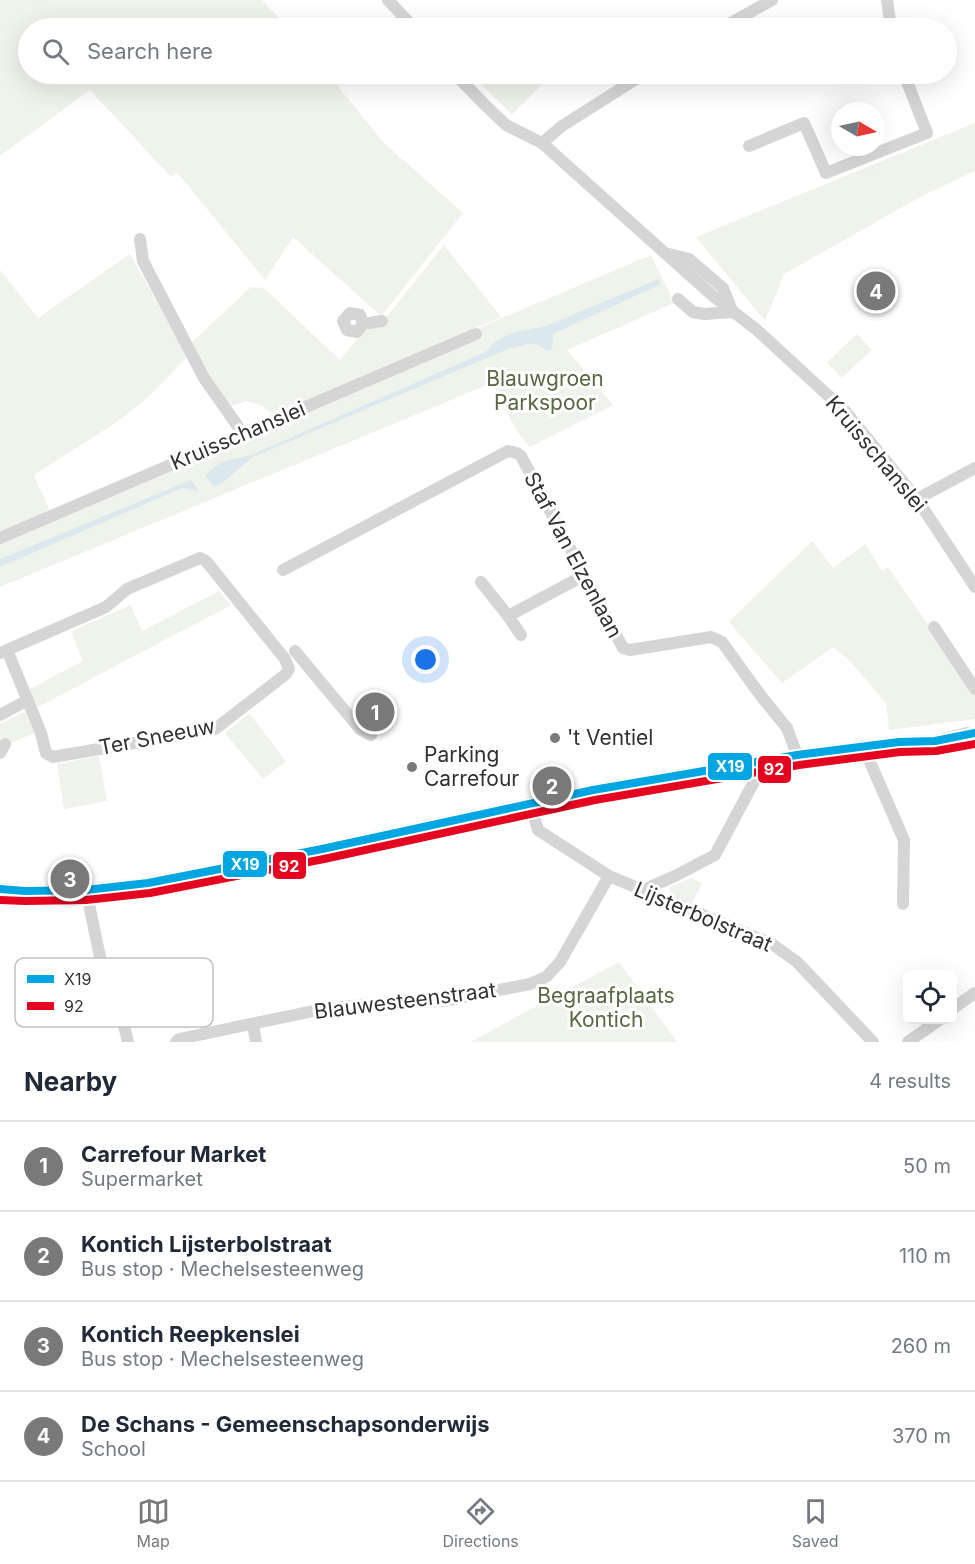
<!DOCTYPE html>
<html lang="en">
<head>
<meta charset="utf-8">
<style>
	body { margin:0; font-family:Inter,sans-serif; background:#f6f6f7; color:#1f2937 }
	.controls { position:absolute; right:18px; bottom:18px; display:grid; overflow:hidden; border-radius:9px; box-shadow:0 6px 24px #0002 }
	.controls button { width:54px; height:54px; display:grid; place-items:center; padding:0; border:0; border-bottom:2px solid #e0e1e3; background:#fff; color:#1f2937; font:30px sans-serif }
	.compass { position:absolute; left:831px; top:102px; width:54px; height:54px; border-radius:50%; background:#fff; box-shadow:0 6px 24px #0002; rotate:99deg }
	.you { position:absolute; left:426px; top:660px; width:21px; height:21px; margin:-15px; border:4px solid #fff; border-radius:50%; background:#1a73e8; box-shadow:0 0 0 9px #1a73e833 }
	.badge { display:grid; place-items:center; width:39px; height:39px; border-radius:50%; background:#797979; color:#fff; font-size:20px; font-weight:700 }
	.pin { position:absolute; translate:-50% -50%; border:3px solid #fff; box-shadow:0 2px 6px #0006 }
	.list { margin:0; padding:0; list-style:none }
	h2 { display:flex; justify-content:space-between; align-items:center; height:78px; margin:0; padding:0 24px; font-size:26px }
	h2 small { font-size:20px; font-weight:400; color:#747a83 }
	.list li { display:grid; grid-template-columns:39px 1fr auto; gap:18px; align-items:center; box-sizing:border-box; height:90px; padding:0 24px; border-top:2px solid #e0e1e3 }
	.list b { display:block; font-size:22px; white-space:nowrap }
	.list p { margin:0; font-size:20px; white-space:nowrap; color:#747a83 }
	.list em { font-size:20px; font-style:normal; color:#747a83 }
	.icon { flex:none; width:33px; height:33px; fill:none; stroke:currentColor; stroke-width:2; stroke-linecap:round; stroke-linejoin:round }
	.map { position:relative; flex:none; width:975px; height:1042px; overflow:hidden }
	.search { position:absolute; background:#fff; box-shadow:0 6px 24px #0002; left:18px; right:18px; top:18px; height:66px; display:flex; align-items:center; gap:15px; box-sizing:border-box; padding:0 21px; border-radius:33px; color:#747a83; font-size:22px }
	.sheet { height:438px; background:#fff }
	nav { display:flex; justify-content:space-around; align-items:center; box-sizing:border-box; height:84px; border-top:2px solid #e0e1e3; background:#fff; font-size:16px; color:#747a83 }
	nav a { display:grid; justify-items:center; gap:3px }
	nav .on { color:#797979 }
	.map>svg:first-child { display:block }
	.green { fill:#f0f3ec }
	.water { fill:#dbe9ee }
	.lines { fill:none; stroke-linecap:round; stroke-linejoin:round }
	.minor { stroke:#d5d5d5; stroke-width:12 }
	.bus-1-casing { stroke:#fff; stroke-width:12 }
	.bus-2-casing { stroke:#fff; stroke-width:12 }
	.bus-1 { stroke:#00a6e2; stroke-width:8 }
	.bus-2 { stroke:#e40521; stroke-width:8 }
	.poi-dot { fill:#797979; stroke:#fff; stroke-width:2 }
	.labels { text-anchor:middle; stroke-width:6; stroke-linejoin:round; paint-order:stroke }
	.park-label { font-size:21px; fill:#576842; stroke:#fff }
	.street-label { font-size:21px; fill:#313131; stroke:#fff }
	.poi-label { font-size:21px; fill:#313131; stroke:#fff; text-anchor:start }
	.key { fill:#fff; stroke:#c1c1c1; stroke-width:1.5 }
	.key-label { font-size:16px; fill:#313131 }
	.line-badge { stroke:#fff; stroke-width:2 }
	.badge-label { font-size:16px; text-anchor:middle; font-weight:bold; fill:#fff }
</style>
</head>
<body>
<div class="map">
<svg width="975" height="1042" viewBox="0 0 975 1042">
	<rect width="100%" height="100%" fill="#fff"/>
	<g class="green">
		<path d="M0,0H262L288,28H28V74H328L383,142L463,213L381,316L293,237L265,280L177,172L171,177L90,90L0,156Z"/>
		<path d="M471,74H544L548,78L512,115Z"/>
		<path d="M975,123V171L922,196L784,274L765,321L696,237Z"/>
		<path d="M444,245L501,317L275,416L262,406L247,401L231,406L208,375L191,343L251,287L264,288L340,360L360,335L385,319Z"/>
		<path d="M130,254L188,356L146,399L117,422L34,475L50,511L0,532V270L38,318Z"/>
		<path d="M651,255L674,303L567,350L613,405L530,447L518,433L492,383L0,587V538L476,329Z"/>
		<path d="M857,334L872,350L841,378L827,362Z"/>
		<path d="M812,541L833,568L865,544L882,571L888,567L975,693V719L889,730L886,703L849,660L833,647L782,683L729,622Z"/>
		<path d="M219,591L231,605L36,708L28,690L83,661L71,631L131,605L142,631Z"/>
		<path d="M25,711L35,733L11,743L0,738V724Z"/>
		<path d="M249,713L286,761L263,779L225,733Z"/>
		<path d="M99,756L107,801L64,809L57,764Z"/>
		<path d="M691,878L702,883L692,904L669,895L670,887Z"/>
		<path d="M619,962L677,1042H470Z"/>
	</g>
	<g class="water">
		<path d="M658,279L661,284L553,334L552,349L546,351C536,338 521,347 508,349L253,457L222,483L214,487L205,475L221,462L251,455L474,357L487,351L493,343L511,333L546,326Z"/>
		<path d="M191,480L198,491L182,488L0,567V559Z"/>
	</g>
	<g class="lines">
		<g class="minor">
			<path d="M388,0L414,28"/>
			<path d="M887,0L891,28"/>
			<path d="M722,28L772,0"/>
			<path d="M455,74L485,105L506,125L542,143L713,296L757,330L845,411L917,499L975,587"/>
			<path d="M542,143L562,126L644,74"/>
			<path d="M749,146L804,123L826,173L927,133L904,74"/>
			<path d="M140,239L143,261L204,378L244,435"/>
			<path d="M669,254L689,259L723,288L732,311"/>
			<path d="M678,299L693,312L704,314L733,312"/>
			<path d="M363,324L360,315L350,313L343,321L347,330L357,332L363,324L382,321"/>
			<path d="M917,499L975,468"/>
			<path d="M0,538L476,334"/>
			<path d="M283,570L508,451L517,453L521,456L623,648L630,650L711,637L722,642L761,696L787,728L797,755"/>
			<path d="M481,582L508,616L583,576"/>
			<path d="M508,616L521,635"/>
			<path d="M934,627L975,689"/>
			<path d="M295,651L360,729L371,735"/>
			<path d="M0,653L106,607L127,589L200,558L206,561L285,659L289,669L286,674L215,729L53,757L46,753L41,733L7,650"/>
			<path d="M0,715L28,700"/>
			<path d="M863,746L904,840L903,904"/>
			<path d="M0,753L5,744"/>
			<path d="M530,803L538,830L609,876L772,944L797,962L873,1042"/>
			<path d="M0,889L25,891L86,890L148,883L322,849L593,790L797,755L899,742L935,741L967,733"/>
			<path d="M86,890L104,976L114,984L128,1042"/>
			<path d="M641,891L675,876L715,855L765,761"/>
			<path d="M952,1009L975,993"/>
			<path d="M253,1024L256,1042"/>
			<path d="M176,1042L179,1039L318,1010L359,1005L443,1001L530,984L546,977L560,962L609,876"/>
			<path d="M908,1042L939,1020"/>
		</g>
		<g class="bus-1-casing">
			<path id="bus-1" d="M0,889L25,891L86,890L148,883L322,849L593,790L797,755L899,742L935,741L975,733"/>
		</g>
		<g class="bus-2-casing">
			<path id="bus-2" d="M0,900L25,901L86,900L150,893L324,859L595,800L799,765L900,752L936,751L975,744"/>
		</g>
		<use href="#bus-1" class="bus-1"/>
		<use href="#bus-2" class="bus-2"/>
	</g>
	<g class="poi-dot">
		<circle cx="555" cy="738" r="6"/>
		<circle cx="412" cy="767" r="6"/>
	</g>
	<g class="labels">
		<g class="park-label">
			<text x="545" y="386">Blauwgroen<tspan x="545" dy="24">Parkspoor</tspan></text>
			<text x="606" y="1003">Begraafplaats<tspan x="606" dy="24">Kontich</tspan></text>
		</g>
		<g class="street-label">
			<text transform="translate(238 436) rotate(-23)" y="7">Kruisschanslei</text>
			<text transform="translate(876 454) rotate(50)" y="7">Kruisschanslei</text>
			<text transform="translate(573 555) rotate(62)" y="7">Staf Van Elzenlaan</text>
			<text transform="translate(157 737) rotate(-11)" y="7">Ter Sneeuw</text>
			<text transform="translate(703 917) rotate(23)" y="7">Lijsterbolstraat</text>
			<text transform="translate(405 1001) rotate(-7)" y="7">Blauwesteenstraat</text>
		</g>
		<g class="poi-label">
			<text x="567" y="745">'t Ventiel</text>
			<text x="424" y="762">Parking<tspan x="424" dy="24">Carrefour</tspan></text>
		</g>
	</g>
	<rect x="15" y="958" width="198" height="69" rx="9" class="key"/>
	<rect x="27" y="975" width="27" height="8" fill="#00a6e2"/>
	<rect x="27" y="1002" width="27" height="8" fill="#e40521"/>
	<g class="key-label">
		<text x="64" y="985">X19</text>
		<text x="64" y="1012">92</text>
	</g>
	<g class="line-badge">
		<rect x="707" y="752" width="46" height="29" rx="6" fill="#00a6e2"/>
		<rect x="757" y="755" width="35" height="29" rx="6" fill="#e40521"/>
		<rect x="222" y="850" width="46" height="28" rx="6" fill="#00a6e2"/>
		<rect x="272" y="851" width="35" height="29" rx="6" fill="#e40521"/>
	</g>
	<g class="badge-label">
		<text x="730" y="772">X19</text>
		<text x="774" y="775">92</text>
		<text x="245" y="870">X19</text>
		<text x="289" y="872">92</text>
	</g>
</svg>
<div class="controls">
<button><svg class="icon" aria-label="locate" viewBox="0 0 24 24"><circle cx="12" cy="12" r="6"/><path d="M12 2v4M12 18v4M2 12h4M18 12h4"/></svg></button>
</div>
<svg class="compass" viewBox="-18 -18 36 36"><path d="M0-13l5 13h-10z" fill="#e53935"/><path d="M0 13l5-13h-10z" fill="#747a83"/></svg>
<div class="you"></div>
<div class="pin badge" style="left:375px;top:712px">1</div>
<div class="pin badge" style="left:552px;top:786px">2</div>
<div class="pin badge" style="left:70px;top:879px">3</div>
<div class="pin badge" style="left:876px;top:291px">4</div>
<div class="search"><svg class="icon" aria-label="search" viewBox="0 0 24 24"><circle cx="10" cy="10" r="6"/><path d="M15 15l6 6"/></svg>Search here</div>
</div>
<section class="sheet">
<h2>Nearby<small>4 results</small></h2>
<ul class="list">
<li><span class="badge">1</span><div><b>Carrefour Market</b><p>Supermarket</p></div><em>50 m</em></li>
<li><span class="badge">2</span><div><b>Kontich Lijsterbolstraat</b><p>Bus stop · Mechelsesteenweg</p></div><em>110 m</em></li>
<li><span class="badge">3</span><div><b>Kontich Reepkenslei</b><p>Bus stop · Mechelsesteenweg</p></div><em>260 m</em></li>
<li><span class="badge">4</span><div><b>De Schans - Gemeenschapsonderwijs</b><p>School</p></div><em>370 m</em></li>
</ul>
</section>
<nav>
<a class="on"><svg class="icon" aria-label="map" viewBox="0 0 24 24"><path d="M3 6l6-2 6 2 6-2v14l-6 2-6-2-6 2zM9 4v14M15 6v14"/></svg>Map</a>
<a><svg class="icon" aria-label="directions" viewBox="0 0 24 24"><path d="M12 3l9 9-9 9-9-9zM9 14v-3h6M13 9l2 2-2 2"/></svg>Directions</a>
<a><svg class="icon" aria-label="saved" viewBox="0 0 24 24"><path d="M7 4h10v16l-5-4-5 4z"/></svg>Saved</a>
</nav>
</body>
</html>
